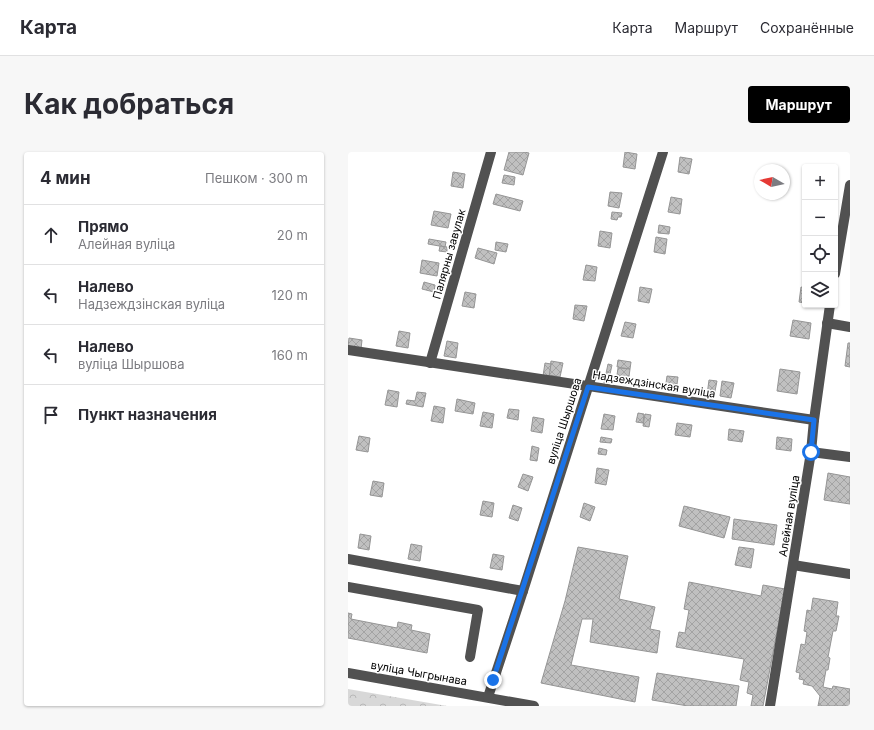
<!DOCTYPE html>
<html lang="ru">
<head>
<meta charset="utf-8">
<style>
	body { margin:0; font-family:Inter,sans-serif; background:#f7f7f7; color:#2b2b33 }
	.controls { position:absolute; right:12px; top:12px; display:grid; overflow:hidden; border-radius:4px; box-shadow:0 1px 3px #0004 }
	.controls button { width:36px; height:36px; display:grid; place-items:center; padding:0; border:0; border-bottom:1px solid #e1e1e2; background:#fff; color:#2b2b33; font:20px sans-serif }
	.compass { position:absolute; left:406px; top:12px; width:36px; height:36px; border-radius:50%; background:#fff; box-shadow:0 1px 3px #0004; rotate:279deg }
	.stop { position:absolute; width:12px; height:12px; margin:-9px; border:3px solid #1a73e8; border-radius:50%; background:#fff }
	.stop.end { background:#1a73e8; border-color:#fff; box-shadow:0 1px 4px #0008 }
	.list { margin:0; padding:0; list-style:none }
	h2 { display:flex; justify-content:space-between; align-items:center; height:52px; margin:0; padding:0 16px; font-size:17px }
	h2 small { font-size:13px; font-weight:400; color:#7c7c81 }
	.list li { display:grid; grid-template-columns:26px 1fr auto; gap:12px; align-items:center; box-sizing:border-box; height:60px; padding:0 16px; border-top:1px solid #e1e1e2 }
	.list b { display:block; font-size:15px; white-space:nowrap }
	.list p { margin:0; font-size:13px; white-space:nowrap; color:#7c7c81 }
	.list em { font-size:13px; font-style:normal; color:#7c7c81 }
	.icon { flex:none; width:22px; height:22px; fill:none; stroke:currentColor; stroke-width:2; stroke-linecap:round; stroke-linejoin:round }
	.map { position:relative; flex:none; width:502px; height:554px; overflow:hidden; border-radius:4px }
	header { display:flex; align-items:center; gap:24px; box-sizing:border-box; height:56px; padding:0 20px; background:#fff; border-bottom:1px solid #e1e1e2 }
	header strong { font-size:19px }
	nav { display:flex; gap:22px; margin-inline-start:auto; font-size:14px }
	.intro { display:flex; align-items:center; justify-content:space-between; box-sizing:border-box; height:96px; padding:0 24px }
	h1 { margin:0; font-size:28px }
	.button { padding:10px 18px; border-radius:4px; background:#000; color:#fff; font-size:14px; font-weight:700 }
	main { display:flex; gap:24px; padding:0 24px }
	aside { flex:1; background:#fff; border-radius:4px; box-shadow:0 1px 3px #0004 }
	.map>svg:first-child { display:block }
	.forest { fill:url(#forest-crowns) }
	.building { fill:url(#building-cross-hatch); stroke:#959595 }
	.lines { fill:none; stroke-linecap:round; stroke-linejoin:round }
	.minor { stroke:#515151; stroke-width:10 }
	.route { stroke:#1a73e8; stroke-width:5 }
	.labels { text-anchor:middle; stroke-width:3; stroke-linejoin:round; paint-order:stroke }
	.street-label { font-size:11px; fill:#000; stroke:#fff }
</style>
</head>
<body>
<header>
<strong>Карта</strong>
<nav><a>Карта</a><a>Маршрут</a><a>Сохранённые</a></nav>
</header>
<div class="intro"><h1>Как добраться</h1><a class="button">Маршрут</a></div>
<main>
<aside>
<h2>4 мин<small>Пешком · 300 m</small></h2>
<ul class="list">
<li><svg class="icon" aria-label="ahead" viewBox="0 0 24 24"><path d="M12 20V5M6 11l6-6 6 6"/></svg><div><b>Прямо</b><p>Алейная вуліца</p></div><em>20 m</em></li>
<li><svg class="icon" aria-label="left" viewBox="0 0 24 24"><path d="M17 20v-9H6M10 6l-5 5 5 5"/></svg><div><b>Налево</b><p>Надзеждзінская вуліца</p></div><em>120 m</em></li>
<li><svg class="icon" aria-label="left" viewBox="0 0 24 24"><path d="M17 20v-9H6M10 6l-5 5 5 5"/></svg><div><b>Налево</b><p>вуліца Шыршова</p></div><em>160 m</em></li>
<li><svg class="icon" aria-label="arrive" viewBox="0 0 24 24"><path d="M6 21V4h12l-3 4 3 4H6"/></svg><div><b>Пункт назначения</b></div></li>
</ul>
</aside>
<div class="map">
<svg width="502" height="554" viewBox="0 0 502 554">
	<defs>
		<pattern id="forest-crowns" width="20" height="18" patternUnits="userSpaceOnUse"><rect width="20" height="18" fill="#d8d8d8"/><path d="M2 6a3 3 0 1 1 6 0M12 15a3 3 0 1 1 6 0" fill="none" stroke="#b8b8b8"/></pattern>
		<pattern id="building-cross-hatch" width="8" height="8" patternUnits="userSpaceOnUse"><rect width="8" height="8" fill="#c0c0c0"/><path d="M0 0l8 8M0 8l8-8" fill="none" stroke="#a3a3a3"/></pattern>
	</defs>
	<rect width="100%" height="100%" fill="#fff"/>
	<path class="forest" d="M0,537L99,554H0Z"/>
	<g class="building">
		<path d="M161,0H176L181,1L175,23L156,18Z"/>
		<path d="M277,0L289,2L287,17L275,15Z"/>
		<path d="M332,5L344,7L341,22L330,20Z"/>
		<path d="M105,20L117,22L115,36L103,34Z"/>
		<path d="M156,23L167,25L166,33L154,31Z"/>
		<path d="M262,40L274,41L271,56L260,54Z"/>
		<path d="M148,42L175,49L172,59L145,52Z"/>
		<path d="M323,45L334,47L332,62L320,60Z"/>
		<path d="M86,59L103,62L100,76L83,73Z"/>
		<path d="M264,60L274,61L273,65H270L269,68L263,67Z"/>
		<path d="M311,73L322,75L321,82L310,81Z"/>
		<path d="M252,79L264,81L262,96L250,94Z"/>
		<path d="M308,85L319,87L317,102L306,100Z"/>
		<path d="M81,87L98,90L97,95L80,92Z"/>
		<path d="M148,90L160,92L158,100L147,98Z"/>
		<path d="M92,94L99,95V100L91,99Z"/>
		<path d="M130,96L149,101L146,112L127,106Z"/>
		<path d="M74,108L91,111L89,124L72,121Z"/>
		<path d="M238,113L249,115L247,129L235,128Z"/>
		<path d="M76,130L87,133L86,140L74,137Z"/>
		<path d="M292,135L304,137L301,151L290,149Z"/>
		<path d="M453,135L457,136V151L451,150Z"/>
		<path d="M117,140L128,142L126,156L114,154Z"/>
		<path d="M227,153L239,154L236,169L225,167Z"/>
		<path d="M445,168L463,171L461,187L442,184Z"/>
		<path d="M277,170L288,172L285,186L273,184Z"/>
		<path d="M51,179L62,181L60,196L48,194Z"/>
		<path d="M1,186L14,188L13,197L0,195Z"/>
		<path d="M99,189L110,191L108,206L96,204Z"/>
		<path d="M500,191H502V215L497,214Z"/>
		<path d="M270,208L283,210L282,217L269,215Z"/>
		<path d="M203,209L215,211L212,225L201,223Z"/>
		<path d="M197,211L203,212L201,225L195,224Z"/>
		<path d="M260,212L264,213L260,231H256Z"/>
		<path d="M270,216L282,217L280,232L268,230Z"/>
		<path d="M432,217L452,220L449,242L429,239Z"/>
		<path d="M319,224L330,225L328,240L317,238Z"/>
		<path d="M361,228L369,229L366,244L359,243Z"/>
		<path d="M374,229L386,231L383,246L372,244Z"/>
		<path d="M40,238L51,240L49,255L37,253Z"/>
		<path d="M69,240L78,241L75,255L58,252L59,248L67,249Z"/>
		<path d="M109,247L127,251L125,262L107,259Z"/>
		<path d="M86,254L97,256L95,271L83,269Z"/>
		<path d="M161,257L171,258L170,268L159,266Z"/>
		<path d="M135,260L146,262L144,276L132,274Z"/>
		<path d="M290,261L296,262L295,271L288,270Z"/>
		<path d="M256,262L267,264L265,278L253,277Z"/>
		<path d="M297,262L303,263L301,275L295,274Z"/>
		<path d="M185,265L196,267L194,281L183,279Z"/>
		<path d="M329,271L344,273L342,285L327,283Z"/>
		<path d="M381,277L396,279L394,290L380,288Z"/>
		<path d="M11,284L22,286L20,300L8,298Z"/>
		<path d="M253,285L264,287L263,291L252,290Z"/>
		<path d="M429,285L444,287L443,299L428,297Z"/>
		<path d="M184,294L191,296L189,309L182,308Z"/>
		<path d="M251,296L259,298L258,303L250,302Z"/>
		<path d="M249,316L261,318L258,333L247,331Z"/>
		<path d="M480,321L502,325V352L476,348Z"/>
		<path d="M175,322L185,325L180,339L170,335Z"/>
		<path d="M25,329L36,331L34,345L22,343Z"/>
		<path d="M135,349L146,351L144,365L132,363Z"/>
		<path d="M236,351L247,355L242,369L232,365Z"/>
		<path d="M165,353L174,356L170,369L161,366Z"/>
		<path d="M336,354L382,365L376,386L331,374Z"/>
		<path d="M386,367L429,373L426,393L384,387Z"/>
		<path d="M12,382L23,384L21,398L10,396Z"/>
		<path d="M63,392L74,394L72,409L60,407Z"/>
		<path d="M230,395L280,404L271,447L307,455L302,477L312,479L309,501L242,490L245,467H234L223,513L291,525L287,550L193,531L217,449Z"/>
		<path d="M391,395L406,397L403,416L387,413Z"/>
		<path d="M145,402L156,404L154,418L142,416Z"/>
		<path d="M341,430L413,444L415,433L437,437L415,554H403L405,543L399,541L401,530L392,528L396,507L328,495L331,480L337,481L341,458L336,457Z"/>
		<path d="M465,446L490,450L488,464H491L488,479H485L480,505L482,506L480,518H478L475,535L484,537L485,534L502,537V554H470L472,544L464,534L455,532L456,528L451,527L452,521L448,520L453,492L457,493L459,480L456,479L459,458L463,459Z"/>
		<path d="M0,461L4,462L3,467L49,476L50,470L64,473L63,478L82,482L79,501L0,486Z"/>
		<path d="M309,521L391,534L388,554H340L304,548Z"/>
	</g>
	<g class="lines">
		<g class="minor">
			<path d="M487,122L502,33"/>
			<path d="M479,171L502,175"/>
			<path d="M0,198L466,268"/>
			<path d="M82,211L143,0"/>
			<path d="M463,300L502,305"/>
			<path d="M0,407L175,439"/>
			<path d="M445,413L502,422"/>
			<path d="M0,435L130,458L122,505"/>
			<path d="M0,521L186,554"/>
			<path d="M140,545L175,439L315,0"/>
			<path d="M422,554L463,300L466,268L482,153"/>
		</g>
	</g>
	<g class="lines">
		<path class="route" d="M145,528L240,235L466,268L463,300"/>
	</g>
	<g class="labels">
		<g class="street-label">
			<text transform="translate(101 102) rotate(-74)" y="4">Палярны завулак</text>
			<text transform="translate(306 232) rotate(9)" y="4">Надзеждзінская вуліца</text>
			<text transform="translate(216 269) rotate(-72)" y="4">вуліца Шыршова</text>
			<text transform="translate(441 364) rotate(-81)" y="4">Алейная вуліца</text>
			<text transform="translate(71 521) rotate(10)" y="4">вуліца Чыгрынава</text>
		</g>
	</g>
</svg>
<div class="controls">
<button>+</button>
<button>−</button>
<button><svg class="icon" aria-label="locate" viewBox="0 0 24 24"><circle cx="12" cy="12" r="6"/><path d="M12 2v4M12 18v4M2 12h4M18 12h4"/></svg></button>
<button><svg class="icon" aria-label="layers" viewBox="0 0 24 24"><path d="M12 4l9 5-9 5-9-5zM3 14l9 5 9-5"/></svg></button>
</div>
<svg class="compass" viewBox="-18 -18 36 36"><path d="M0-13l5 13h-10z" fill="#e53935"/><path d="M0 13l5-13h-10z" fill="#7c7c81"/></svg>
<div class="stop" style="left:463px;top:300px"></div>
<div class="stop end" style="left:145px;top:528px"></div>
</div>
</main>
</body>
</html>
